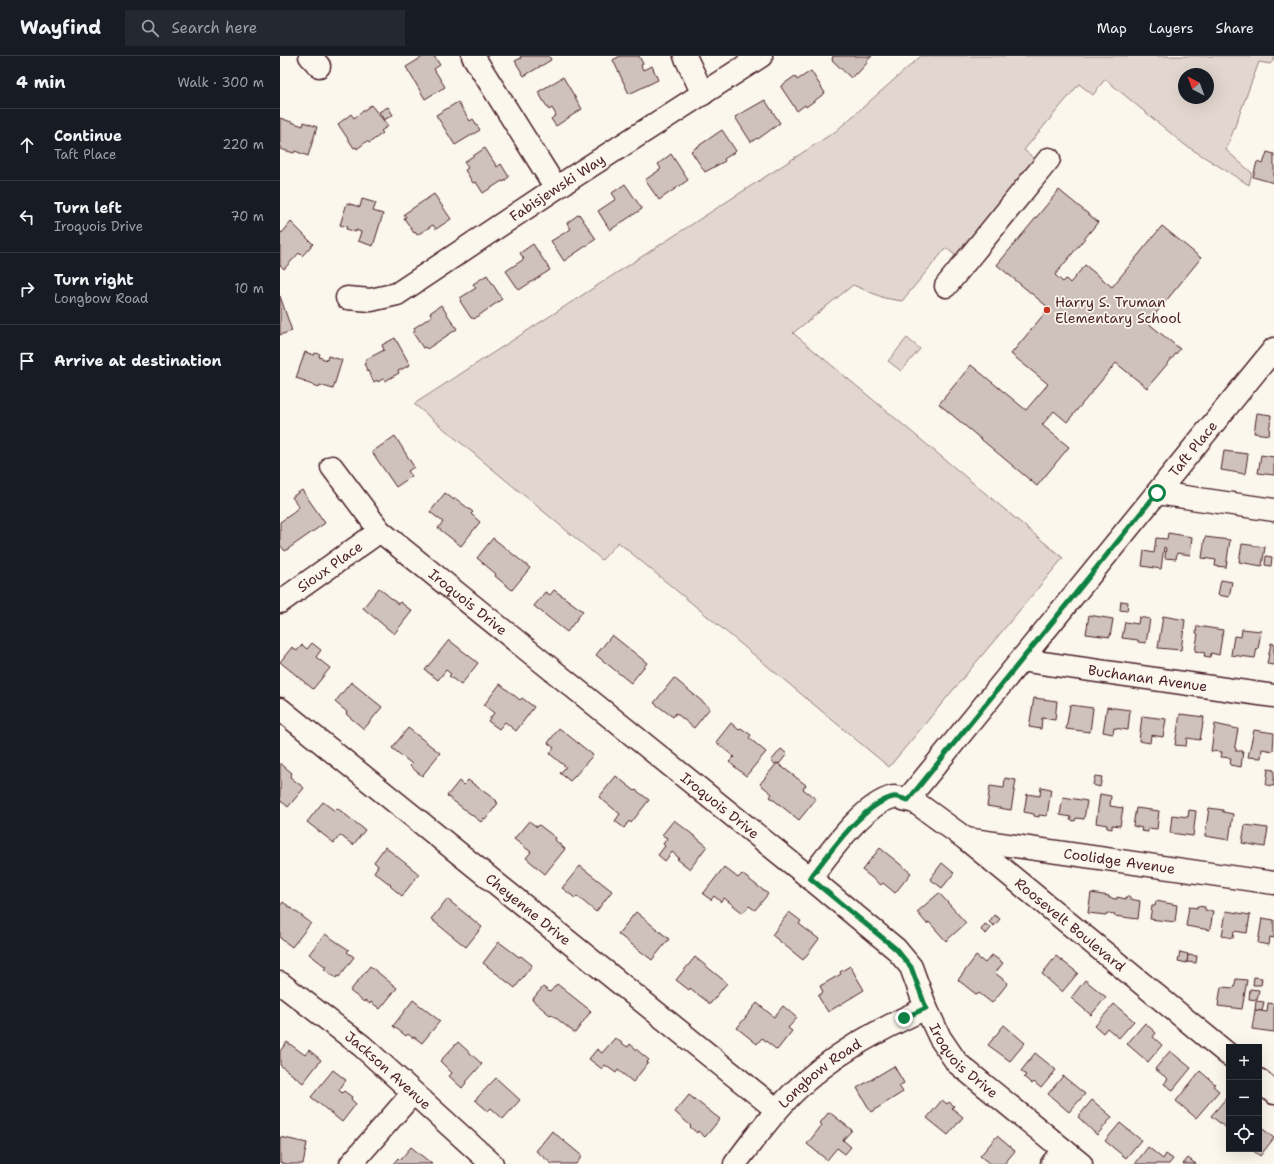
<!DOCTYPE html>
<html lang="en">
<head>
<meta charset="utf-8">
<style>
	body { margin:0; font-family:"Shantell Sans",sans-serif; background:#242831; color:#f1f3f6 }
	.controls { position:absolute; right:12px; bottom:12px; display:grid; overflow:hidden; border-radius:0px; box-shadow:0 4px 16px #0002 }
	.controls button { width:36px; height:36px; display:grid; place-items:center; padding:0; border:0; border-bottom:1px solid #363941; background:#171b24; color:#f1f3f6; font:20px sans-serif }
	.compass { position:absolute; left:898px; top:12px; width:36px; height:36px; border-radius:50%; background:#171b24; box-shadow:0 4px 16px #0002; rotate:319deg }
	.stop { position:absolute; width:12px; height:12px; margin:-9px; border:3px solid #0b8043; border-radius:50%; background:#fff }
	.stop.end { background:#0b8043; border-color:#fff; box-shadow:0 1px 4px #0008 }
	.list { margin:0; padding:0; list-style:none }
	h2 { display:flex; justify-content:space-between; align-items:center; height:52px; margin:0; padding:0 16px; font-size:17px }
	h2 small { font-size:13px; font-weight:400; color:#9ea1a6 }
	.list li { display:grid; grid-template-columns:26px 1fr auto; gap:12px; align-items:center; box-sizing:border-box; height:72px; padding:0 16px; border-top:1px solid #363941 }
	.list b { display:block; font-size:15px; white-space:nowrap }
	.list p { margin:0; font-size:13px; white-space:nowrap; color:#9ea1a6 }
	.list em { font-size:13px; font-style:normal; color:#9ea1a6 }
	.icon { flex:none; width:22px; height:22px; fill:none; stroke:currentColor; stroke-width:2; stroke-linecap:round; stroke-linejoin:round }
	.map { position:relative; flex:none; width:994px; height:1108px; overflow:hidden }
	header { display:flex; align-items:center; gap:24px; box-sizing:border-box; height:56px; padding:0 20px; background:#171b24; border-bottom:1px solid #363941 }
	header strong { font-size:19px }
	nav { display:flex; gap:22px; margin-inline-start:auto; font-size:14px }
	.search { width:280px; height:36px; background:#242831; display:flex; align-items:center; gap:10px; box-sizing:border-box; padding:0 14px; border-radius:0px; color:#9ea1a6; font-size:15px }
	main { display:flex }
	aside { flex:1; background:#171b24 }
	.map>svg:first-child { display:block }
	.green { fill:#e2d7d0; stroke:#967b7e; fill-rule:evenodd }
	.building { fill:#cfc2bc; stroke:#4a1f2b }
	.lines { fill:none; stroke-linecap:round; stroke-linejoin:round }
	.minor-casing { stroke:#4a1f2b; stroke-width:25 }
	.minor { stroke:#fbf7ec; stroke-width:22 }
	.route { stroke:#0b8043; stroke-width:5 }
	.poi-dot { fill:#c8321e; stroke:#fbf7ec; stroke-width:1.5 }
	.labels { text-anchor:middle; stroke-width:3.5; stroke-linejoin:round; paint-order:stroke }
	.street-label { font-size:14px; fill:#4a1f2b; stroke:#fbf7ec }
	.poi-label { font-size:14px; fill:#4a1f2b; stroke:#fbf7ec; text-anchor:start }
</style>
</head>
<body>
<header>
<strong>Wayfind</strong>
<div class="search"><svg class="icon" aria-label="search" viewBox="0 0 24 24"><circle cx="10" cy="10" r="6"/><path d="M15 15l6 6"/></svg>Search here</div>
<nav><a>Map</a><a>Layers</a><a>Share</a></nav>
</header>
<main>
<aside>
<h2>4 min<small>Walk · 300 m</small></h2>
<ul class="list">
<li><svg class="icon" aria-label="ahead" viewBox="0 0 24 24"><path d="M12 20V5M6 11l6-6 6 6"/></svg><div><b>Continue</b><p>Taft Place</p></div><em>220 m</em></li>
<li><svg class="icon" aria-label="left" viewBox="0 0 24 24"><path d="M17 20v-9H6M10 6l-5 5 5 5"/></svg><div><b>Turn left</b><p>Iroquois Drive</p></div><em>70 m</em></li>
<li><svg class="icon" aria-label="right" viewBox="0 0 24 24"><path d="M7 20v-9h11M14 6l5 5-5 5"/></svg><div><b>Turn right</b><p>Longbow Road</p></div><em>10 m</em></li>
<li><svg class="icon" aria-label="arrive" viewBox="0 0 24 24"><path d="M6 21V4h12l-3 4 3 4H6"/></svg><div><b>Arrive at destination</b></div></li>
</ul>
</aside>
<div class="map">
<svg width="994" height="1108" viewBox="0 0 994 1108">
	<rect width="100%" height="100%" fill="#fbf7ec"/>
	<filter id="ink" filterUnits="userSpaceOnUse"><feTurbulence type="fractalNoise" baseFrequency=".025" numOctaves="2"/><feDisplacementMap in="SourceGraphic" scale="8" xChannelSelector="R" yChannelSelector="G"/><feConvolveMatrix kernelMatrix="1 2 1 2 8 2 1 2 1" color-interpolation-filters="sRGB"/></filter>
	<g filter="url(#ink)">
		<g class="green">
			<path d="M641,0H994V4L990,8L979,6L946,94L972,117L969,129L905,89L825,23L813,39L799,28L744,94L763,110L685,207L666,192L622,245L604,242L573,229L513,277L783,502L609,711L338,486L322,504L134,348L556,75ZM904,18H928V42H904Z"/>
			<path d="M627,282L640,293L621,315L608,305Z"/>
		</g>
		<g class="building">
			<path d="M144,0H154L160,9L154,13L165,31L145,43L126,11Z"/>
			<path d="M240,0H269L271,4L244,20L235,5L241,2Z"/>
			<path d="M340,0H359L363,8L361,9L363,14L372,10L378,24L349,38L333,4Z"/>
			<path d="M553,0H592L587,5L588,6L577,18L576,17L571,22L552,4Z"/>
			<path d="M531,15L545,37L526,51L525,49L517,55L501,31V30L515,20L517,24Z"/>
			<path d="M283,21L302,53L276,70L271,63L276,59L272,52L269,54L258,36Z"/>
			<path d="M485,44L500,67L478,83L477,82L471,86L455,61Z"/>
			<path d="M178,46L190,65L193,63L200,74L175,89L156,59Z"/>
			<path d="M91,49L108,70L101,75L103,77L89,87L87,85L77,93L76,91L74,92L58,68L71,58L74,62Z"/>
			<path d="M108,51L113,59L104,64L99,56Z"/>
			<path d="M0,62L23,70L24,66L37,71L28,100L15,95L14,97L0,93Z"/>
			<path d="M442,74L456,95L444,103L445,105L425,116L411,95Z"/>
			<path d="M205,92L217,111L221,108L229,121L225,124V125L223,126L222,125L203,137L196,126L193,127L185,114L188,112L184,106Z"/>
			<path d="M987,96L994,98V127L973,121L977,106L983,108Z"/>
			<path d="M391,98L408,124L379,144L365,124L381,113L378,108Z"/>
			<path d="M345,128L362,153L330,174L318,155L336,143L332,137Z"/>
			<path d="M779,134L818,166L775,219L783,226L786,223L790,227L805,209L832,231L882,170L921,202L868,267L900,293L867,332L836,307L787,366L774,355L762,369L789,391L757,430L659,348L691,309L746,354L768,328L731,298L769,252L717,209Z"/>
			<path d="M154,138L171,163L156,173L153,169L137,179L135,176L134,177L124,162L126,161L124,158Z"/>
			<path d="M82,143L96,147L93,155L103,158L93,190L78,185L81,176L76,174V176L66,173L67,171L60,169L67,147L80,151Z"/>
			<path d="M299,158L316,183L284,205L271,185L291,173L287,167Z"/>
			<path d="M11,166L33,188L22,200L19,197L4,213L0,209V175L2,177Z"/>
			<path d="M253,188L270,214L239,234L226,215L244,203L240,197Z"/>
			<path d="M207,219L222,243L194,263L193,262H191L180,245L181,244L180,242L196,232L193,228Z"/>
			<path d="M0,240L12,275L0,279Z"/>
			<path d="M161,249L177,273L147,293L145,291L143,292L133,277L135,275L134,272L152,260L150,257Z"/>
			<path d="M115,282L130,309L118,315L119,317L105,325L104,322L98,326L97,324L94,326L84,308L86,307L85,304L104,294L102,289Z"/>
			<path d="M25,296L34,299L35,297L40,298L39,301L47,304L48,300L62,304L53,333L40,329L39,331L24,326L25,325L16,322Z"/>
			<path d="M977,357L991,359L989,379L974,377Z"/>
			<path d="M115,380L134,411L128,415L132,420L116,431L92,396Z"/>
			<path d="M944,395L968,398L965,418L941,414Z"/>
			<path d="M981,399L994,401V419L978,417Z"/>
			<path d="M22,434L45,467L5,495L0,489V466L13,457V456L19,451L12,441Z"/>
			<path d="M165,437L174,444L175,442L193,456L191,458L200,466L181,490L158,472L163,466L150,456Z"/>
			<path d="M888,477L912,481L910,499L897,497L896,503L885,502L886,492L884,491L881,513L862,510L864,495L874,497L876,482L887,483Z"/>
			<path d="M925,481L950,484L946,511L935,510L936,504L922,502Z"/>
			<path d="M213,482L250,512L232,534L215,520L216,518L197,502Z"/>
			<path d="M962,488L985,491L982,510L959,506Z"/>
			<path d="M986,500L992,501L991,510L985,509Z"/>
			<path d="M941,524L952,526L949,541L938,539Z"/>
			<path d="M99,532L118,548L120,546L132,555L114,578L83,552Z"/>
			<path d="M274,534L303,555L287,576L254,550L265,536L270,539Z"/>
			<path d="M841,545L848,546L847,555L840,554Z"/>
			<path d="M809,559L833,563L830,581L806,578Z"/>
			<path d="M883,560L905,564L901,594L878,592Z"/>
			<path d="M859,561L870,563L866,587L858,586V584L842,582L845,566L858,568Z"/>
			<path d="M917,570L943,574L939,599L931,597L930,601L924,600L925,597L915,595L918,578L916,577Z"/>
			<path d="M962,573L981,575L978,593L977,592L975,602L951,599L954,580L961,581Z"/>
			<path d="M332,579L367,607L351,627L316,599Z"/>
			<path d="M169,584L198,607L181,629L169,620L171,618L166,614L158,624L145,614Z"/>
			<path d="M32,587L41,594L36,601L50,612L33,633L0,606L12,591L17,595L22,589L27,593Z"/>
			<path d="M991,587L994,588V609L987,608Z"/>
			<path d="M394,622L430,652L414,672L396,657L393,661L374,647Z"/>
			<path d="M71,626L102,651L84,673L66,658L67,656L55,646Z"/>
			<path d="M220,628L240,644L242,642L254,651L236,675L225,666L219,673L208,665L214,657L204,649Z"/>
			<path d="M754,642L777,645L775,664L762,662L761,673L749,671Z"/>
			<path d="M790,649L813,652L810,676L786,673Z"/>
			<path d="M827,651L850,654L848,674L834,672L833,678L823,676Z"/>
			<path d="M900,658L924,661L920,684L907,682L906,690L895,689Z"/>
			<path d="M862,660L886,663L883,681L871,679L870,687L859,685Z"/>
			<path d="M451,667L459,674L461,672L471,679L469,682L486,696L466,720L449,706L454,701L436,686Z"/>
			<path d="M935,668L958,673L955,690L954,691L956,692V695H963L961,711L950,709L951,702L941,701L942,696L931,695Z"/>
			<path d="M128,672L160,697L142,720L130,710L132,708L112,692Z"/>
			<path d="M279,672L313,699L295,720L290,725L280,717L286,711L270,698L274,692L268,687Z"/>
			<path d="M974,674L994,677L993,695L982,693L981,702L968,701Z"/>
			<path d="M501,693L507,698L499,708L497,707L495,708L491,705Z"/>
			<path d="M0,707L12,717L10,721L24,732L8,751L1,745L0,747Z"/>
			<path d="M497,707L526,729L523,733L536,743L519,764L490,741L492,738L480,728Z"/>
			<path d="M988,713L994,714V730L986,729Z"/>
			<path d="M336,720L355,735L356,734L369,744L351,767L349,765L344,772L335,765L340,758L319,741Z"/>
			<path d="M815,720L822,721L820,731L813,729Z"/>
			<path d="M725,722L736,724L731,754L707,750L710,730L724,732Z"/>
			<path d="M188,724L217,745L216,746L218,747L206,763L204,762L201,766L167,740L179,725L183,729Z"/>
			<path d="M761,731L771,733L767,760L759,759V761L754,760V758L744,756L747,738L760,740Z"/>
			<path d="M820,738L831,740L830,750L843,752L840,770L832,769V773L827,772V769L816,767Z"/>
			<path d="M783,741L807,745L804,763L796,762L795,765L790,764L791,761L780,759Z"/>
			<path d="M43,746L55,755L57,752L85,774L73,789L60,779L54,787L27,766Z"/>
			<path d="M856,752L879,755L877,773L868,772V776L861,775L862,772L853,770Z"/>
			<path d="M929,752L943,754V756L953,758L949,784L925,780Z"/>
			<path d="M909,754L916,755L913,780L890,777L892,759L908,761Z"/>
			<path d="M394,764L427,790L410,813L397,803L399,802L392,796L385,805L378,799L385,790L383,788L387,782L382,779Z"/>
			<path d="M249,765L257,771L259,769L276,782L275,784L285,793L265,818L246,802L251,796L234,783Z"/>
			<path d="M965,769L988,772L985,791L962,787Z"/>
			<path d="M105,791L139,818L122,840L110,830L111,829L94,816L98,810L94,806Z"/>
			<path d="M600,792L631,817L615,837L603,827L601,829L582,814Z"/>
			<path d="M662,807L674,817L662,832L650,823Z"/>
			<path d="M300,810L332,835L316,856L297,840L295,842L282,832Z"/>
			<path d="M444,811L458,822L462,818L488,838L475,854L469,850L463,857L444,842L441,846L434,840L431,844L423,838Z"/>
			<path d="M659,837L686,867L666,885L649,866L647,868L637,856Z"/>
			<path d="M811,837L829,840V842L837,843V841L846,843V841H850V843L860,845L858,863L834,860L835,858L827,857L826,859L808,857Z"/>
			<path d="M167,843L202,871L186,891L151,863Z"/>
			<path d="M876,845L897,849L895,866L870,863L872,850H875Z"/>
			<path d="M3,846L31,867L12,891L0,882V850Z"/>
			<path d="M917,850L925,851V854L933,855L930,874L906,870L909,851L917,852Z"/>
			<path d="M946,855L970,859L967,877L954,875L953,882L942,880Z"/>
			<path d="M356,856L389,883L372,904L338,878Z"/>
			<path d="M509,856L521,865L519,868L539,883L523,904L492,879Z"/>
			<path d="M714,859L720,863L714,870L709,866Z"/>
			<path d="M982,862L994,864V882L990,881L989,889L978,887Z"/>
			<path d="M705,868L711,872L706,878L701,874Z"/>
			<path d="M45,878L69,894L67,896L74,901L59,921L57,920L56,922L44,913L46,911L29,898Z"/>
			<path d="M219,886L239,901L241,900L252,909L235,932L203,907Z"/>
			<path d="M900,896L908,898L907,907L898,905Z"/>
			<path d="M712,899L723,907L715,917L728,927L712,947L699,937L697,939L678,924L696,900L705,907Z"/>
			<path d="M908,899L917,900L916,907L907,906Z"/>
			<path d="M776,900L798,917L782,936L762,918Z"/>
			<path d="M415,901L447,927L430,948L410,932L409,934L396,924Z"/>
			<path d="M90,910L117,932L100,953L91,946L90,948L85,944L84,946L70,935Z"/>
			<path d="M570,910L584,934L548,956L538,940L543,936L540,930L561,918L560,916Z"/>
			<path d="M974,921L982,922L981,929H973Z"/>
			<path d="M956,923L967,924L962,953L938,950L941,931L954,932Z"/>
			<path d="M805,924L826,941L811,959L791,942Z"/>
			<path d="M277,928L311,955L295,977L271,958L270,959L252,944L263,931L270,936Z"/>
			<path d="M970,933L979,934L977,944L969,943Z"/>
			<path d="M133,944L160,965L142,987L134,981L133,982L128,978L126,980L113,970Z"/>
			<path d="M976,945L984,946L982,955L975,954Z"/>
			<path d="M477,947L494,961L503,950L517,962L508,972L512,975L497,994L482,982L477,988L457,972Z"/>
			<path d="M988,947L994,948V976L972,973L975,954L987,956Z"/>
			<path d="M834,948L854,965L839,982L827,972L823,977L815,970Z"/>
			<path d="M865,967L876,977L873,981L882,989L868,1006L847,988Z"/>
			<path d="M724,969L745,987L730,1005L708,989Z"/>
			<path d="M335,982L346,990L348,991L350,988L369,1004L367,1006L368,1007L353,1026L338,1014L336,1017L325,1009L322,1013L309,1003L317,993L322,997Z"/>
			<path d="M7,986L25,999L29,994L41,1004L23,1027L0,1009V995Z"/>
			<path d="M178,986L202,1008L186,1026V1027L182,1032L169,1020L172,1017L160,1005Z"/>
			<path d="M890,995L911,1012L893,1034L884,1028L888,1023L875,1013Z"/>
			<path d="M755,997L776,1014L761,1032L754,1026L752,1028L744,1021L746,1019L741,1015Z"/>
			<path d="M614,1010L624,1027L619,1030L623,1036L591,1056L577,1032Z"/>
			<path d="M53,1014L66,1024L59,1034L62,1037L64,1035L72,1041L71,1043L76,1048L62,1066L31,1041Z"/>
			<path d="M920,1015L935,1028L933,1030L939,1035L916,1062L896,1045Z"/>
			<path d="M783,1020L805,1038L789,1056L768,1038Z"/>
			<path d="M216,1022L240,1044L223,1063L211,1052L208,1055L195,1044Z"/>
			<path d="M409,1039L440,1063L425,1081L418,1075L417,1077L410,1071L411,1070L395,1056Z"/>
			<path d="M949,1039V1074L931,1060Z"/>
			<path d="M662,1044L667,1048L669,1046L674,1050L672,1052L683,1061L668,1079L647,1062Z"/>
			<path d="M812,1044L832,1061L817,1079L798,1061Z"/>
			<path d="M549,1056L572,1074L563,1084L571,1091L565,1098L557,1092L547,1104L527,1088L542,1069L540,1067Z"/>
			<path d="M840,1067L861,1084L846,1102L825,1085Z"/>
			<path d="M979,1070L994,1082L980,1100L971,1093H979Z"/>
			<path d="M272,1075L302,1100L296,1108H272L256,1095Z"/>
			<path d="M717,1080L735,1095L724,1108H710L700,1100Z"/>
			<path d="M0,1081L27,1087L23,1108H6L0,1106Z"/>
			<path d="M131,1091L152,1108H113L118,1102L120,1104Z"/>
			<path d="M868,1091L883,1103L886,1098L893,1103L889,1108H855Z"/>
			<path d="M908,1102L916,1108H903Z"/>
		</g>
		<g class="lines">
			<g class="minor-casing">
				<g id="minor">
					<path d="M30,0L39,10"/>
					<path d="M193,0L276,132"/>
					<path d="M405,0L423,38"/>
					<path d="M666,230L769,103"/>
					<path id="s1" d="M67,242L91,244L117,238L276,132L481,0"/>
					<path id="s2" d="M52,411L100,475L530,822L616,893L631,911L646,952L660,982L677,1007L801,1108"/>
					<path d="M877,437L994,454"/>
					<path id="s3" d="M0,546L100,475"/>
					<path id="s4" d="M741,604L994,640"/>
					<path id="s5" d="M0,653L497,1054"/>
					<path id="s6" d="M627,744L635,746L686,783L949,999"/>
					<path id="s7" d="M686,783L994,827"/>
					<path id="s8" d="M530,822C550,797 582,749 613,741C617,740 623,743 627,744L994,293"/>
					<path id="s9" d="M0,927L82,990L212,1108"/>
					<path d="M979,1024L994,1037"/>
					<path d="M71,1108L133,1037"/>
					<path id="s10" d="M455,1108C473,1084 491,1059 513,1037C551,999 597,975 646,952"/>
					<path d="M772,1108L784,1094"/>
				</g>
			</g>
			<use href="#minor" class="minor"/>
		</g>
	</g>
	<g class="lines" filter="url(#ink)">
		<path class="route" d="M624,962L646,952L631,911L616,893L530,822C550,797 582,749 613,741C617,740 623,743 628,744L877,437"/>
	</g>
	<circle class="poi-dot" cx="767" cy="254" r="4"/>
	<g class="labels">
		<g class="street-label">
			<text dy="5" stroke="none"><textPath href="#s1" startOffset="243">Fabisjewski Way</textPath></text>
			<text dy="5" stroke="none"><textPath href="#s8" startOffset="585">Taft Place</textPath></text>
			<text dy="5" stroke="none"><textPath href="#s3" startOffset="61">Sioux Place</textPath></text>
			<text dy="5" stroke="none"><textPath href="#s2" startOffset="193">Iroquois Drive</textPath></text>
			<text dy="5" stroke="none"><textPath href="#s4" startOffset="128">Buchanan Avenue</textPath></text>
			<text dy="5" stroke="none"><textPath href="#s2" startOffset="517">Iroquois Drive</textPath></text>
			<text dy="5" stroke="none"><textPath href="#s7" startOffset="155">Coolidge Avenue</textPath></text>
			<text dy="5" stroke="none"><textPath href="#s5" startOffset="319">Cheyenne Drive</textPath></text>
			<text dy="5" stroke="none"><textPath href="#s6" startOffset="206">Roosevelt Boulevard</textPath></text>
			<text dy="5" stroke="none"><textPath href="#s2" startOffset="877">Iroquois Drive</textPath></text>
			<text dy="5" stroke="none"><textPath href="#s9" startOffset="139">Jackson Avenue</textPath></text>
			<text dy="5" stroke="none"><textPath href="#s10" startOffset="125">Longbow Road</textPath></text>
		</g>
		<g class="poi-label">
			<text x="775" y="251">Harry S. Truman<tspan x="775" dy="16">Elementary School</tspan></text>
		</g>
	</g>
</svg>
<div class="controls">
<button>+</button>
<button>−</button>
<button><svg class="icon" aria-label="locate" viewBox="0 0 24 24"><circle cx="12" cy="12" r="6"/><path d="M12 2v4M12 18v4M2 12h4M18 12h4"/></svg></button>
</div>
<svg class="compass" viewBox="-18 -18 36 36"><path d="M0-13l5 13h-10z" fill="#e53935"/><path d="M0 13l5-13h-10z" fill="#9ea1a6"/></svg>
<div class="stop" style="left:877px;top:437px"></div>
<div class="stop end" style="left:624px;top:962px"></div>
</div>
</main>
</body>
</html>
